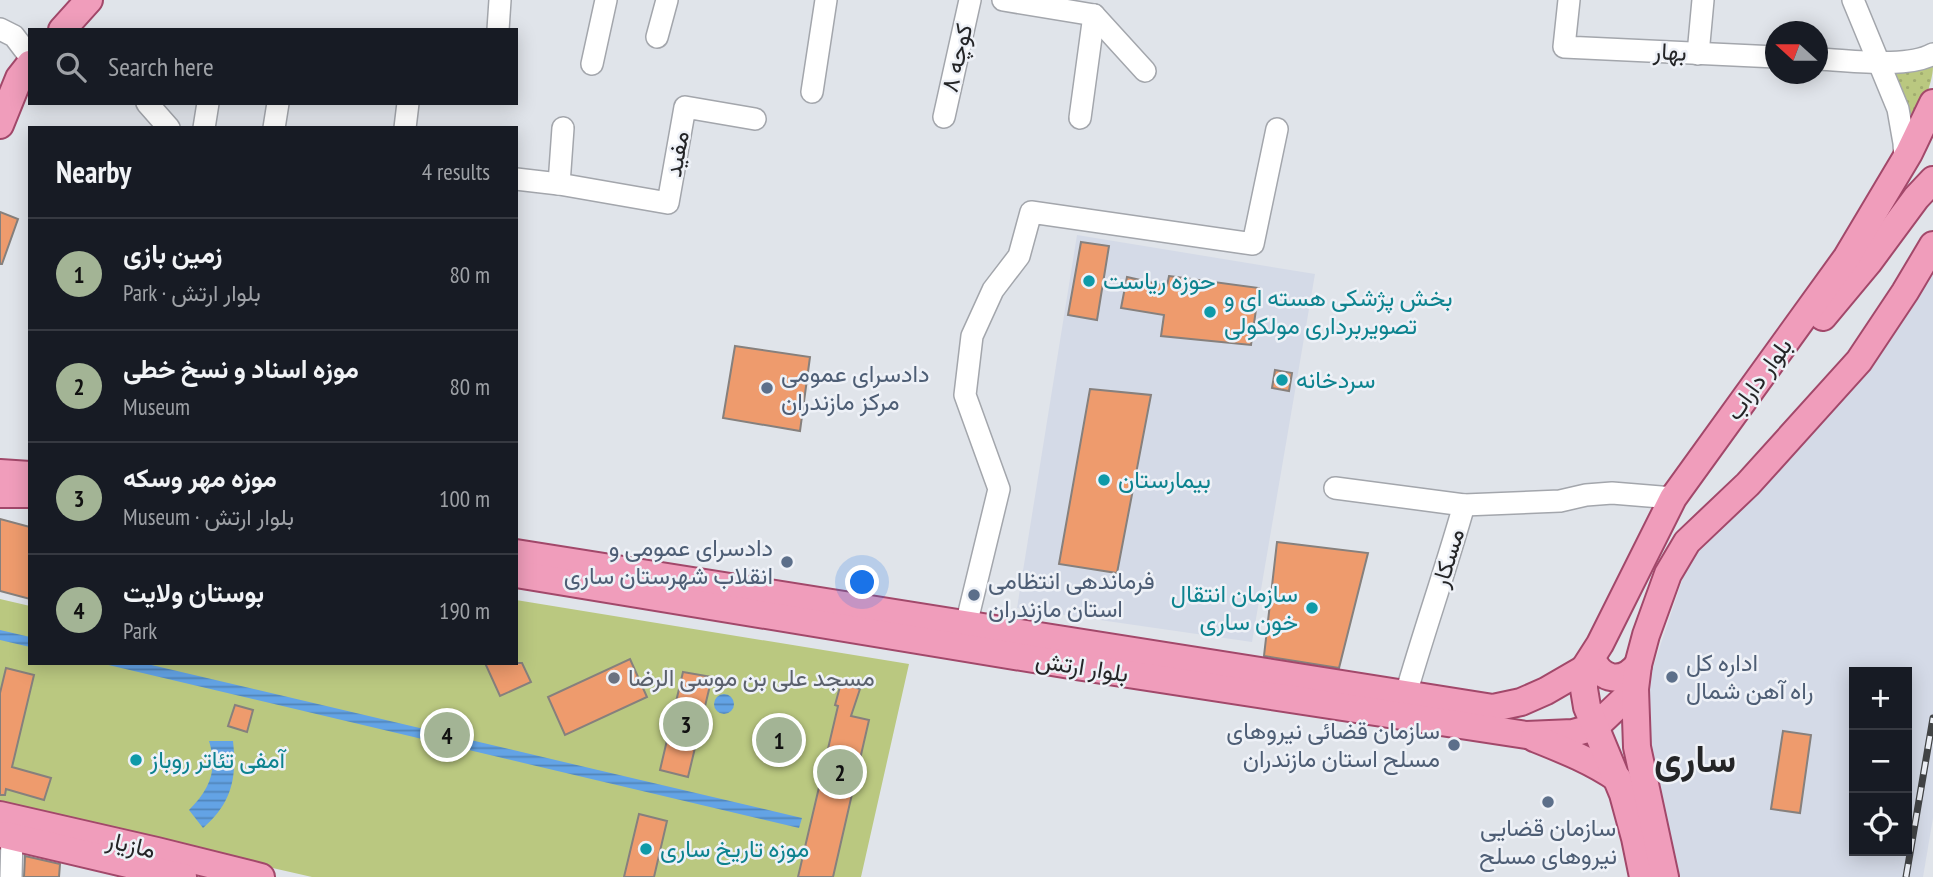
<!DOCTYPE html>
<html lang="en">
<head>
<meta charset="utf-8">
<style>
	body { margin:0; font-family:"PT Sans Narrow",Vazirmatn,sans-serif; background:#242831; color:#f1f3f6 }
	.controls { position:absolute; right:21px; bottom:21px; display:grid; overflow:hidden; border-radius:0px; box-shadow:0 4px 18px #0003 }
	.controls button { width:63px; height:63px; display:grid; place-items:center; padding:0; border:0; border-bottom:2px solid #363941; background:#171b24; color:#f1f3f6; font:35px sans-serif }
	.compass { position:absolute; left:1765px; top:21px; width:63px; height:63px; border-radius:50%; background:#171b24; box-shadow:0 4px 18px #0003; rotate:291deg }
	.you { position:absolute; left:863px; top:583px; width:24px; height:24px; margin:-18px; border:5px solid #fff; border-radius:50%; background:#1a73e8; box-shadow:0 0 0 10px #1a73e833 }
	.badge { display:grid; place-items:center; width:46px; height:46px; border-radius:50%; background:#a3b495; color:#111; font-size:23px; font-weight:700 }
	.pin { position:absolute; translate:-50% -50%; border:4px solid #fff; box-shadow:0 2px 7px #0006 }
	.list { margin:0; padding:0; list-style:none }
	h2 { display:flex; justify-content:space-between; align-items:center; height:91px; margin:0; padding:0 28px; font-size:30px }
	h2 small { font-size:23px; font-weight:400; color:#9ea1a6 }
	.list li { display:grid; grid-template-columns:46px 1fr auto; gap:21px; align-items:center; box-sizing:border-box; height:112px; padding:0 28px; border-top:2px solid #363941 }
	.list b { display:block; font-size:26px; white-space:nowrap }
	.list p { margin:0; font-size:23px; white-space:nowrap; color:#9ea1a6 }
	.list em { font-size:23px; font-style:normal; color:#9ea1a6 }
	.icon { flex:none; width:38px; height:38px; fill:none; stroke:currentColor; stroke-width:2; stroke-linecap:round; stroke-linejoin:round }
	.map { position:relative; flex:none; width:1933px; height:877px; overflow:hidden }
	.search { position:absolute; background:#171b24; box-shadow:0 4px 18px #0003; left:28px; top:28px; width:490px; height:77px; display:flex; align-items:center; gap:18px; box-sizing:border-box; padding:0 24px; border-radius:0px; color:#9ea1a6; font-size:26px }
	.panel { position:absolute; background:#171b24; box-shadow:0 4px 18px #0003; left:28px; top:126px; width:490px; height:539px; border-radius:0px }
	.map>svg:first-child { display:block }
	.built { fill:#d4dae7; fill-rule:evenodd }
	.grass { fill:url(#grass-dots) }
	.park { fill:#bac880 }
	.water { fill:url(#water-rules) }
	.building { fill:#ee9b6d; stroke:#86807d; stroke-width:2 }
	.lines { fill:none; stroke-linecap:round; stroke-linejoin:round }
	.minor-casing { stroke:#a3a6ac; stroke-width:24 }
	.major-casing { stroke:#a2486a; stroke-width:30 }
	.minor { stroke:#fff; stroke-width:21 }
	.major { stroke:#f09dbb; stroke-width:26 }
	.rail-casing { stroke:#424446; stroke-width:7 }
	.rail { stroke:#eef1f7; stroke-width:4.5; stroke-dasharray:13; stroke-linecap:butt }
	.culture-dot { fill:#0f9aa8; stroke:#eef1f7; stroke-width:2.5 }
	.service-dot { fill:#5c6f8a; stroke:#eef1f7; stroke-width:2.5 }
	.worship-dot { fill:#6b7280; stroke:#eef1f7; stroke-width:2.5 }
	.labels { text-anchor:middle; stroke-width:5; stroke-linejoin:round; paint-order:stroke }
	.street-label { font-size:24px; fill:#242527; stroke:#eef1f7 }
	.culture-label { font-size:24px; fill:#0d838f; stroke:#eef1f7; text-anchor:start }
	.service-label { font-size:24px; fill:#4e5e75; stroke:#eef1f7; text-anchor:start }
	.worship-label { font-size:24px; fill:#5b616d; stroke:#eef1f7; text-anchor:start }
	.town-label { font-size:38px; font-weight:bold; fill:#242527; stroke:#eef1f7 }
</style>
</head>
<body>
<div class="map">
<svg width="1933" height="877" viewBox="0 0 1933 877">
	<defs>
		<pattern id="grass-dots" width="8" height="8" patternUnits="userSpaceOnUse" patternTransform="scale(1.75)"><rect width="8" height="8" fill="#bac880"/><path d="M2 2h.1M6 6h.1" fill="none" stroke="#a0ac6f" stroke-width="1.8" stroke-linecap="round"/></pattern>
		<pattern id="water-rules" width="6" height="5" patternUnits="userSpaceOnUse" patternTransform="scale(1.75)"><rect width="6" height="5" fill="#63a3e5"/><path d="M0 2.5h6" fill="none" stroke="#5185ba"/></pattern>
	</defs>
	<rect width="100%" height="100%" fill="#e0e4ea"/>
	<g class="built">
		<path d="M1077,235L1315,274L1252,642L1017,608Z"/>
		<path d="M1933,258V818L1923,877H1679L1653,766L1644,694L1689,560L1834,401ZM1854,672H1907V851H1854Z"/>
	</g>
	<path class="grass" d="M1933,66C1933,85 1919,113 1911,131L1887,69C1906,74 1915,73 1933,66Z"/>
	<path class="park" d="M0,599L30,606V663H516V600L909,664L861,877H312L0,806Z"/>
	<g class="water">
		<path d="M0,630L30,637V647L0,640Z"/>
		<path d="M100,663H143L802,818L799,828Z"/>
		<circle cx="724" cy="704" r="10"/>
		<path d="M209,741H233C237,778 232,803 203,828L189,810C210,789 218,770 209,741Z"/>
	</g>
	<g class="building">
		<path d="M0,212L18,219L2,264H0Z"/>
		<path d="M1081,242L1109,246L1097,320L1068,315Z"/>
		<path d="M1169,276L1259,288L1251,345L1161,336L1164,315L1121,308L1127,277L1167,286Z"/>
		<path d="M735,346L810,357L800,431L723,418Z"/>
		<path d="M1275,370L1292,373L1289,391L1272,388Z"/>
		<path d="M1090,389L1151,395L1117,573L1059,564Z"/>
		<path d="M0,519L30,527V599L0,591Z"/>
		<path d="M1277,542L1368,553L1339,668L1264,656Z"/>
		<path d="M630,659L647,697L565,735L548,697Z"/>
		<path d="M485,663H522L531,682L500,696Z"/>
		<path d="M6,668L34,675L12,767L51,778L44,800L6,789L5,795H0V693Z"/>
		<path d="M683,672L712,677L688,777L660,770Z"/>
		<path d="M841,683L860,689L851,716L869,720L833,877H798L838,706L835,705Z"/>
		<path d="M235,705L253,710L247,732L228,726Z"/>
		<path d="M1783,731L1811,735L1800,813L1771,809Z"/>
		<path d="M639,814L667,821L654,877H624Z"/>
		<path d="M25,856L60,864L59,877H24Z"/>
	</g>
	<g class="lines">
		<g class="minor-casing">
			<g id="minor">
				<path d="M1003,0L1094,15L1145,71"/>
				<path d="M1569,0L1564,47L1776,57"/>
				<path d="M1853,0L1898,109L1904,143L1905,160"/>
				<path d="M0,29L14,36L30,57"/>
				<path d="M498,30L500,0"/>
				<path d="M657,37L667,0"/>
				<path d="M1698,54L1703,0"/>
				<path d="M1818,59C1849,60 1906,69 1933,54"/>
				<path d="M592,64L606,0"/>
				<path d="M812,92L826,0"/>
				<path d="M147,103L169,128"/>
				<path d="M944,117L970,0"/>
				<path d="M1080,118L1094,15"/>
				<path d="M204,128L208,103"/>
				<path d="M274,128L278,103"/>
				<path d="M405,128L408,103"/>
				<path d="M516,179L559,184L668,203L685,107L755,119"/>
				<path d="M559,184L563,128"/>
				<path d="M1335,488L1464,505C1446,569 1424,631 1406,694"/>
				<path d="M1464,505L1560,501L1586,495L1612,493L1673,498"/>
				<path d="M966,625L999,489L965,395L972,336L993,290L1019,256L1031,212L1253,244L1277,129"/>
				<path d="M11,877L12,836"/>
			</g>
		</g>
		<g class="major-casing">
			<g id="major">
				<path d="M62,30L89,0"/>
				<path d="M0,125L19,78L30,64"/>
				<path d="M1823,317L1868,263L1916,198L1933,180"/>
				<path d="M0,473L30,475"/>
				<path d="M0,494H30"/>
				<path d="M516,553L1493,708L1521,702L1546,691L1584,669"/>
				<path d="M516,574L1076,666L1526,735L1573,733L1595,727L1635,689"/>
				<path d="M1592,659C1602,681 1622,684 1638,665"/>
				<path d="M1534,738C1564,750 1592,761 1618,779"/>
				<path d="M0,815L157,851L261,877"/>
				<path d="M5,835L183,877"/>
				<path d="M1643,877L1635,838L1623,794L1587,707L1584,689V669L1600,644L1673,498L1847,257L1909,153L1933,103"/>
				<path d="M1665,877L1637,747L1635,689L1638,665L1646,635L1668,574L1687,542L1748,484L1859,361L1905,292L1933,245"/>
			</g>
		</g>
		<use href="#minor" class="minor"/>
		<use href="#major" class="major"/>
		<g class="rail-casing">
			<path id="rail" d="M1906,877L1933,718"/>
		</g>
		<use href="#rail" class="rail"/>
	</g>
	<g class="culture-dot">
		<circle cx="1089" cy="281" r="7"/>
		<circle cx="1210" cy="312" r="7"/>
		<circle cx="1282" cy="380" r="7"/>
		<circle cx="1104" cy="480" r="7"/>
		<circle cx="1312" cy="608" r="7"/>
		<circle cx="136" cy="760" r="7"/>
		<circle cx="646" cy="849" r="7"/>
	</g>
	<g class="service-dot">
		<circle cx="767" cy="388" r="7"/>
		<circle cx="787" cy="562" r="7"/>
		<circle cx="974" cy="595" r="7"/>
		<circle cx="1672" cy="677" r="7"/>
		<circle cx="1454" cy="745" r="7"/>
		<circle cx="1548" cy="802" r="7"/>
	</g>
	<circle class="worship-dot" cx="614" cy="678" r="7"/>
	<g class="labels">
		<g class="street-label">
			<text transform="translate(1670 52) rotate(3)" y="8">بهار</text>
			<text transform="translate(957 58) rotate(-77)" y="8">کوچه ۸</text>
			<text transform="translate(677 154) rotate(-80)" y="8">مفید</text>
			<text transform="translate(1759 379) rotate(-54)" y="8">بلوار داراب</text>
			<text transform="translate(1448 558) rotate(-73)" y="8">مسکار</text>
			<text transform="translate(1082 667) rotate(9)" y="8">بلوار ارتش</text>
			<text transform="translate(131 845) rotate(13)" y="8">مازیار</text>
		</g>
		<g class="culture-label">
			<text x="1103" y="289">حوزه ریاست</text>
			<text x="1224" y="306">بخش پژشکی هسته ای و<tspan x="1224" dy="28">تصویربرداری مولکولی</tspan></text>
			<text x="1296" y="388">سردخانه</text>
			<text x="1118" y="488">بیمارستان</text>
			<text x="1298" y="602" text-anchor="end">سازمان انتقال<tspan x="1298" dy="28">خون ساری</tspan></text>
			<text x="150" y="768">آمفی تئاتر روباز</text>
			<text x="660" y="857">موزه تاریخ ساری</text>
		</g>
		<g class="service-label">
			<text x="781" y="382">دادسرای عمومی<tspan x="781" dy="28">مرکز مازندران</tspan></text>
			<text x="773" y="556" text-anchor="end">دادسرای عمومی و<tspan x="773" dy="28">انقلاب شهرستان ساری</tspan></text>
			<text x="988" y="589">فرماندهی انتظامی<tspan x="988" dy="28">استان مازندران</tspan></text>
			<text x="1686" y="671">اداره کل<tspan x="1686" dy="28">راه آهن شمال</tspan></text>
			<text x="1440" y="739" text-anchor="end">سازمان قضائی نیروهای<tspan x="1440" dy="28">مسلح استان مازندران</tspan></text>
			<text x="1548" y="836" text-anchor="middle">سازمان قضایی<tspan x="1548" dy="28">نیروهای مسلح</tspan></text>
		</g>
		<g class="worship-label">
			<text x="628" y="686">مسجد علی بن موسی الرضا</text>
		</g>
		<g class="town-label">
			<text x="1695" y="772">ساری</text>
		</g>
	</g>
</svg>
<div class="controls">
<button>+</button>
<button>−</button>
<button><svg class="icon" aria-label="locate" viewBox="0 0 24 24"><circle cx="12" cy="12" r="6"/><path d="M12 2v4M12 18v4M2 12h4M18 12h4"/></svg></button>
</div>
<svg class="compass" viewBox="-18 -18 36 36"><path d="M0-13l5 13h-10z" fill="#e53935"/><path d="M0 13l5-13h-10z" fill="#9ea1a6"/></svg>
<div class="you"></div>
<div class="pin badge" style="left:779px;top:740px">1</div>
<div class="pin badge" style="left:840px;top:772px">2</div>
<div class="pin badge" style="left:686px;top:724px">3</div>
<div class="pin badge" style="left:447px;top:735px">4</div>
<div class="search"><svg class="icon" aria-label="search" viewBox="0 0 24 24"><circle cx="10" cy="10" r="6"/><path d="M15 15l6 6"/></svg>Search here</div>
<section class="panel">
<h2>Nearby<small>4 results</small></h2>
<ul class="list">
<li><span class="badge">1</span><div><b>زمین بازی</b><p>Park · بلوار ارتش</p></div><em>80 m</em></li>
<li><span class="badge">2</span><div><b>موزه اسناد و نسخ خطی</b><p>Museum</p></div><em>80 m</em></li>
<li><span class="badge">3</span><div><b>موزه مهر وسکه</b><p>Museum · بلوار ارتش</p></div><em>100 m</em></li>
<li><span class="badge">4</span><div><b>بوستان ولایت</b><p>Park</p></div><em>190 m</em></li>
</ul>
</section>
</div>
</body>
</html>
